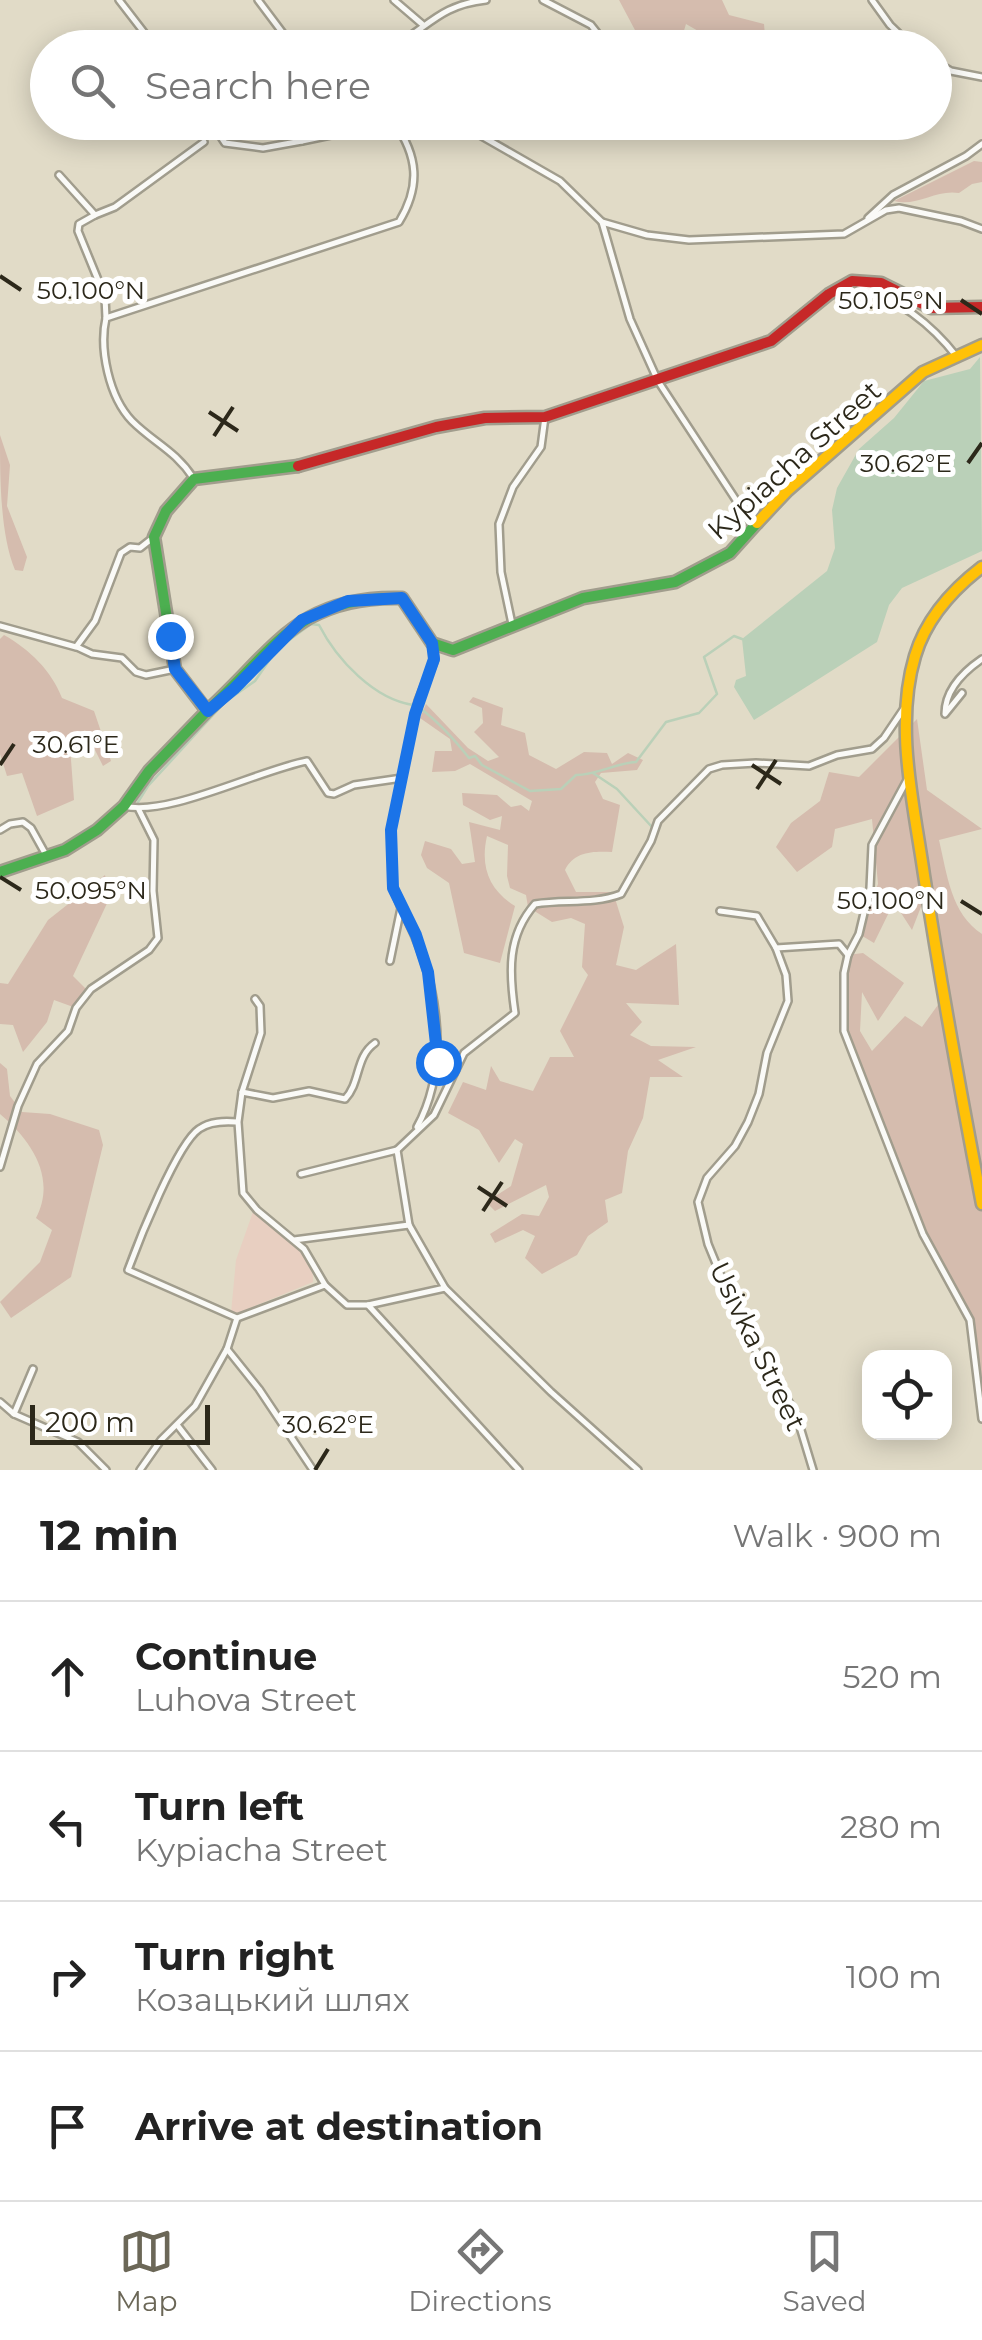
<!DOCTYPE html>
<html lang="en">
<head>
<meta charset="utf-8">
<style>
	body { margin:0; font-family:Montserrat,sans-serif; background:#f6f6f6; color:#222 }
	.controls { position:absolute; right:30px; bottom:30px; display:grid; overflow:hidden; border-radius:20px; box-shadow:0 5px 25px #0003 }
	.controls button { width:90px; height:90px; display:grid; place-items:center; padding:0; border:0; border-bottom:2px solid #e0e0e0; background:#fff; color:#222; font:50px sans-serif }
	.scale { position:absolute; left:30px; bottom:25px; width:180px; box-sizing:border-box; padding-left:10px; border:5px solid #2c281a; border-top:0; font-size:28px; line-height:35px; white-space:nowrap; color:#2c281a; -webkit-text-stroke:8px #fff; paint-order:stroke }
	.stop { position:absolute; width:30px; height:30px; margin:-22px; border:8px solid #1a73e8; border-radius:50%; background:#fff }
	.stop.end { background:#1a73e8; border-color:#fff; box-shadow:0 2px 10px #0008 }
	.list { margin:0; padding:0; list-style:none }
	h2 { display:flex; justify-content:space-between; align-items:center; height:130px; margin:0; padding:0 40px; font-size:42px }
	h2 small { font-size:32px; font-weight:400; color:#767676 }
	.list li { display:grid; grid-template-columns:65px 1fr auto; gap:30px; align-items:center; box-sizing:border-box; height:150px; padding:0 40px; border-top:2px solid #e0e0e0 }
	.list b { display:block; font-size:38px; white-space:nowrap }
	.list p { margin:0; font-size:32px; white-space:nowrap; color:#767676 }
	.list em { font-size:32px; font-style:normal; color:#767676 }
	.icon { flex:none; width:55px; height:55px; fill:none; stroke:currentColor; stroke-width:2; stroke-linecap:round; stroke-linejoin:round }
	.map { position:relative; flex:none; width:982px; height:1470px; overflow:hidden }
	.search { position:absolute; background:#fff; box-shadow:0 5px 25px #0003; left:30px; right:30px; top:30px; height:110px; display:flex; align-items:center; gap:25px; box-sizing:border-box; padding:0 35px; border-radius:55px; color:#767676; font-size:38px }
	.sheet { height:730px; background:#fff }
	nav { display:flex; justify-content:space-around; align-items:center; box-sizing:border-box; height:140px; border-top:2px solid #e0e0e0; background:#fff; font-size:28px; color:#767676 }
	nav a { display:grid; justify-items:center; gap:5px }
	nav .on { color:#6b6757 }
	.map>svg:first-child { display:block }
	.green { fill:#e8cfc1 }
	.forest { fill:#d5bcae }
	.water { fill:#bad0b8 }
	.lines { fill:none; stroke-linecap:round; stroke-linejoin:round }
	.stream { stroke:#bad0b8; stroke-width:2.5 }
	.street-casing { stroke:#a19d8d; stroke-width:10 }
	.fast-casing { stroke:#a19d8d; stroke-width:15 }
	.slow-casing { stroke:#a19d8d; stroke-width:15 }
	.jam-casing { stroke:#a19d8d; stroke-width:15 }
	.street { stroke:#fafaf7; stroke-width:5 }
	.fast { stroke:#4caf50; stroke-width:10 }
	.slow { stroke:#ffc107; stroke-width:10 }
	.jam { stroke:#c62828; stroke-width:10 }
	.route { stroke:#1a73e8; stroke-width:12 }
	.ticks { fill:none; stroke:#2c281a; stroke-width:4 }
	.labels { text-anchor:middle; stroke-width:10; stroke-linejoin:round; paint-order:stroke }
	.street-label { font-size:28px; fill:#2c281a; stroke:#fff }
	.ticks-label { font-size:25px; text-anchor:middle; fill:#2c281a; stroke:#fff; stroke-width:10; stroke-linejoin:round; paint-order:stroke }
</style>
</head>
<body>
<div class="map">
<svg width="982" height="1470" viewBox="0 0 982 1470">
	<rect width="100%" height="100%" fill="#e1dbc7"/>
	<path class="green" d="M253,1212C276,1228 315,1251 313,1282L235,1314L231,1313L236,1260Z"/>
	<g class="forest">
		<path d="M619,0H722L729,15L764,24L766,47H726L686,24L679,47H644Z"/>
		<path d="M974,161L982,162V182L972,184L959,193C936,189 917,207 894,201Z"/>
		<path d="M0,435L10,465L7,506L27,557L23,571L15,570C0,534 0,477 0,435Z"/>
		<path d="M4,635C30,650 51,670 62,698L94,711L111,761L103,766L85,730L70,746L74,800L37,816L22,773L7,776L0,754V639Z"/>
		<path d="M473,697L503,708L501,725L525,733L529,755L556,769L584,752L607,753L612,764L628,753L643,760L637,770L601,773L595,782L603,799L620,805L612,852C594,851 574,851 565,870L576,892H613L624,927L616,965L636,970L676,944L679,1005L626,1003L642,1022L630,1035L651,1046L696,1047L658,1060L683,1077H650L643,1118L628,1151L622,1193L605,1200L608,1222L588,1236L577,1255L542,1274L525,1258L535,1236L523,1230L495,1243L490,1234L522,1214L539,1216L549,1197L546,1185L495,1211L486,1202L511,1186L523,1144L515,1139L499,1163L479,1130L448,1113L463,1082L486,1090L491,1066L500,1081L533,1091L550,1057H574L560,1031L588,975L582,967L585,924L571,918L552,922L528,907L526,895L510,888L507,876L508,845L487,836C480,867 489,890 515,906L500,963L464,953L449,883L427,868L421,855L425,841L451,849L462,864L475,862L469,822L500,830L502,816L490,820L463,805L462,793L497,795L511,807L521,805L529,811L532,801L470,764L455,771L432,772L435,751H452L450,739L420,718L426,704L468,748L488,761L499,757L474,732L483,723L482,708L469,702Z"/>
		<path d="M917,719L927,790L982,829L939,840C947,874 951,914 982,934V1387L978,1385L970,1320L923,1234L844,1031L848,955L863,953L904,983L878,1021L862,992L860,1031L872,1051L905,1016L922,1027L948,991L931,881L912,930L894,902L874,943L859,934L878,884L872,819L835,829L832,847L797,872L776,847L791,823L820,801L829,772L859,777Z"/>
		<path d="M105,875L110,897L73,976L89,992L76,1008L54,1000L47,1022L23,1052L13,1025L0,1024V983L8,984L48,920Z"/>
		<path d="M0,1063L7,1069L10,1096L22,1112L50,1114L99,1130L103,1145L71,1277L11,1318L0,1302L40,1262L52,1230L36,1218C57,1178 31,1140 0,1114Z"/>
	</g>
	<path class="water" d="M980,357L982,551L902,588L889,605L877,642L754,720L734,687L736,680L746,676L742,639L827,571L835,548L832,510L837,488L859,449L894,418L924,381L970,369Z"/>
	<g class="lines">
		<g class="stream">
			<path d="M421,709C440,723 454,739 469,758L475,756L482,765L530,791L561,789L576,775C597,775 616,763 636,762L666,722L699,713L717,694L704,657L734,636L742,639"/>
			<path d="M593,773L617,789L652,827"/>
			<path d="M138,802L148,786L225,702L255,681L277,649L311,624L319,625C337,660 374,699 413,705"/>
		</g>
		<g class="street-casing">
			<g id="street">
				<path d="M119,0L156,48"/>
				<path d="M258,0L294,48"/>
				<path d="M394,0L422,24"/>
				<path d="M543,0L591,25L609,48"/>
				<path d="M872,0L890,25L914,48"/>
				<path d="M391,48C428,28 439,5 486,0"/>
				<path d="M934,61L951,71L982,77"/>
				<path d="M211,122L225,143L263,148L302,141"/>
				<path d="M303,122L302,141L350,131L365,122"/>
				<path d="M457,122L560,181L602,222L647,235L689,240L844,234L886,210L899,208L961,221L982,229"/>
				<path d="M59,175L95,215L79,224L78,231L105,297L106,318"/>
				<path d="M95,215L115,207L204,142"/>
				<path d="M868,218L893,195L966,156L982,144"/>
				<path d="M602,222L630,319L658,381L753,526"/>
				<path d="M856,283C898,300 930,322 957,357"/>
				<path d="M194,479C175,450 154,443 132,421C109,397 99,349 106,318L399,222C421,186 418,156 394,122"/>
				<path d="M512,624L501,572L499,524L513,487L541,447L545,417"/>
				<path d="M0,626L76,647L95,621L121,553L130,547L140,548L154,537"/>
				<path d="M77,647L92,654L122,658L136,672L146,675L175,669"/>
				<path d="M962,693L945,714C945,690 963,672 982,659"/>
				<path d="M908,778L872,845L870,888L859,934L848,955L844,973V1031L923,1234L970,1320L982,1419"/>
				<path d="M124,806C168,817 259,770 307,761L328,793L334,794L354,785L402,778L418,701L435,659L432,643"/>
				<path d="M0,830L10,824L23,822L31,828L46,855"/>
				<path d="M401,908C436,971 453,1061 417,1127"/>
				<path d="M720,911L757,916L776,948L839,944L848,955"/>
				<path d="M776,948L786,975L788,1001L767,1053L759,1094L748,1122L735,1146L707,1178L698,1202L708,1244L747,1339L772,1371L797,1417L813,1470"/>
				<path d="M390,961L401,908L393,887L391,830L402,778"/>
				<path d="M255,999L260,1006L261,1033L242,1092L238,1122L243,1193L257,1210L304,1249L325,1285L347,1305H368L445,1288L409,1225L294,1240"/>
				<path d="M242,1092L273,1098L309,1091L345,1099C361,1082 355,1057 375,1043"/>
				<path d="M397,1150L434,1115L464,1053L515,1013C509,972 507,936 535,904C565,899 592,905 621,894L651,841L658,821L709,769L722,765L756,763L809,766L837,755L872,749L884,738L907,704"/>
				<path d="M0,1167L18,1106L37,1064L68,1031L76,1008L91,989L149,950L158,938L153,891L154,840L139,810"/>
				<path d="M301,1174L397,1150L409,1225"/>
				<path d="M445,1288L551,1392L638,1470"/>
				<path d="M368,1305L519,1470"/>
				<path d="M237,1318L325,1285"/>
				<path d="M227,1349L259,1389L313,1470"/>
				<path d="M0,1402L14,1414L33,1369"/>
				<path d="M14,1414L78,1442L106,1470"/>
				<path d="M178,1426L212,1470"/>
				<path d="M140,1470L161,1440L195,1406L227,1349L237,1318L128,1270C139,1240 177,1144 199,1129C210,1121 224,1121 237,1122"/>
			</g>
		</g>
		<g class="fast-casing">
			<g id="fast">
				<path d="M207,711C275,649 298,595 402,598L432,643L453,650L583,598L675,582L730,553L757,523"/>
				<path d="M0,872L65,850L97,830L124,806L149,771L207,711L175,669L154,537L166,511L194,479L298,466"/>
			</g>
		</g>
		<g class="slow-casing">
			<g id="slow">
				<path d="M757,523L787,491L923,372L982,345"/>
				<path d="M982,567C952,590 926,619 915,656C894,726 914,805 924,875C941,985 961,1095 982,1204"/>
			</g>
		</g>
		<g class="jam-casing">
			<path id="jam" d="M298,466L436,427L485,418L545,417L771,341L829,294L852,281L881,283L931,308L982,307"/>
		</g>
		<use href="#street" class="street"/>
		<use href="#fast" class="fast"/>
		<use href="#slow" class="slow"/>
		<use href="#jam" class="jam"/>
	</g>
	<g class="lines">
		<path class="route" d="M170,636L175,669L208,711L234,689L302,620L348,601L402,598L432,643L434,659L415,714L391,830L393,888L416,935L428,972L438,1062"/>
	</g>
	<path class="ticks" d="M0,276L21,290M961,300L982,314M209,412L238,431M214,436L233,407M968,463L982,443M0,765L14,744M752,765L781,784M757,789L776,760M0,877L21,890M961,901L982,914M478,1187L507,1206M483,1211L502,1182M315,1470L328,1449"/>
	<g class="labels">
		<g class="street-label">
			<text transform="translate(794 460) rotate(-42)" y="10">Kypiacha Street</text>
			<text transform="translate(758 1346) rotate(64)" y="10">Usivka Street</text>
		</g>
	</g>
	<g class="ticks-label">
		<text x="91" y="299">50.100°N</text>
		<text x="891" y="309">50.105°N</text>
		<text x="906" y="472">30.62°E</text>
		<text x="76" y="753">30.61°E</text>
		<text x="91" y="899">50.095°N</text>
		<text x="891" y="909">50.100°N</text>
		<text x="328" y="1433">30.62°E</text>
	</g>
</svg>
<div class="controls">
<button><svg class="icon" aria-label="locate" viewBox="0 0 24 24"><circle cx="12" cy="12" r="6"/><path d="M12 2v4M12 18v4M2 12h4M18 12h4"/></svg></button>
</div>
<div class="scale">200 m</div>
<div class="stop" style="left:438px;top:1062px"></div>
<div class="stop end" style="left:170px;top:636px"></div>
<div class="search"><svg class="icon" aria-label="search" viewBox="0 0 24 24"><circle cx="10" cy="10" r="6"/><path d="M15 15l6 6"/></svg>Search here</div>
</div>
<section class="sheet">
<h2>12 min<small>Walk · 900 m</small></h2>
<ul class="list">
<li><svg class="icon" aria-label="ahead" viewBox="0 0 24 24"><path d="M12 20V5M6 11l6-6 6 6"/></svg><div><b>Continue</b><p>Luhova Street</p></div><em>520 m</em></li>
<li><svg class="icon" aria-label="left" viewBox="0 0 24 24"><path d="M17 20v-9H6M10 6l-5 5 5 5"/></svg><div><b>Turn left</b><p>Kypiacha Street</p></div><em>280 m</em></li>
<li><svg class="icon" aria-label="right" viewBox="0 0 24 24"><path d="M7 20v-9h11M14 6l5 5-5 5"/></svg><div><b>Turn right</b><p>Козацький шлях</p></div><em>100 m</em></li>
<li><svg class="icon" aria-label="arrive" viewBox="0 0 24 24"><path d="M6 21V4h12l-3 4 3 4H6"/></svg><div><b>Arrive at destination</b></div></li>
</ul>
</section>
<nav>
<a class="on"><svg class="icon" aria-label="map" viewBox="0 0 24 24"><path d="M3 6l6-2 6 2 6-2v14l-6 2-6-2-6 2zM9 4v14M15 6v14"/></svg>Map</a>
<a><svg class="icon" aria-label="directions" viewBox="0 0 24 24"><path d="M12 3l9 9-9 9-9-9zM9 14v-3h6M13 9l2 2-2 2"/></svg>Directions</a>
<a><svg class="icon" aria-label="saved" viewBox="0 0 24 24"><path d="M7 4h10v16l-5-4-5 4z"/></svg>Saved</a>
</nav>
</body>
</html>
